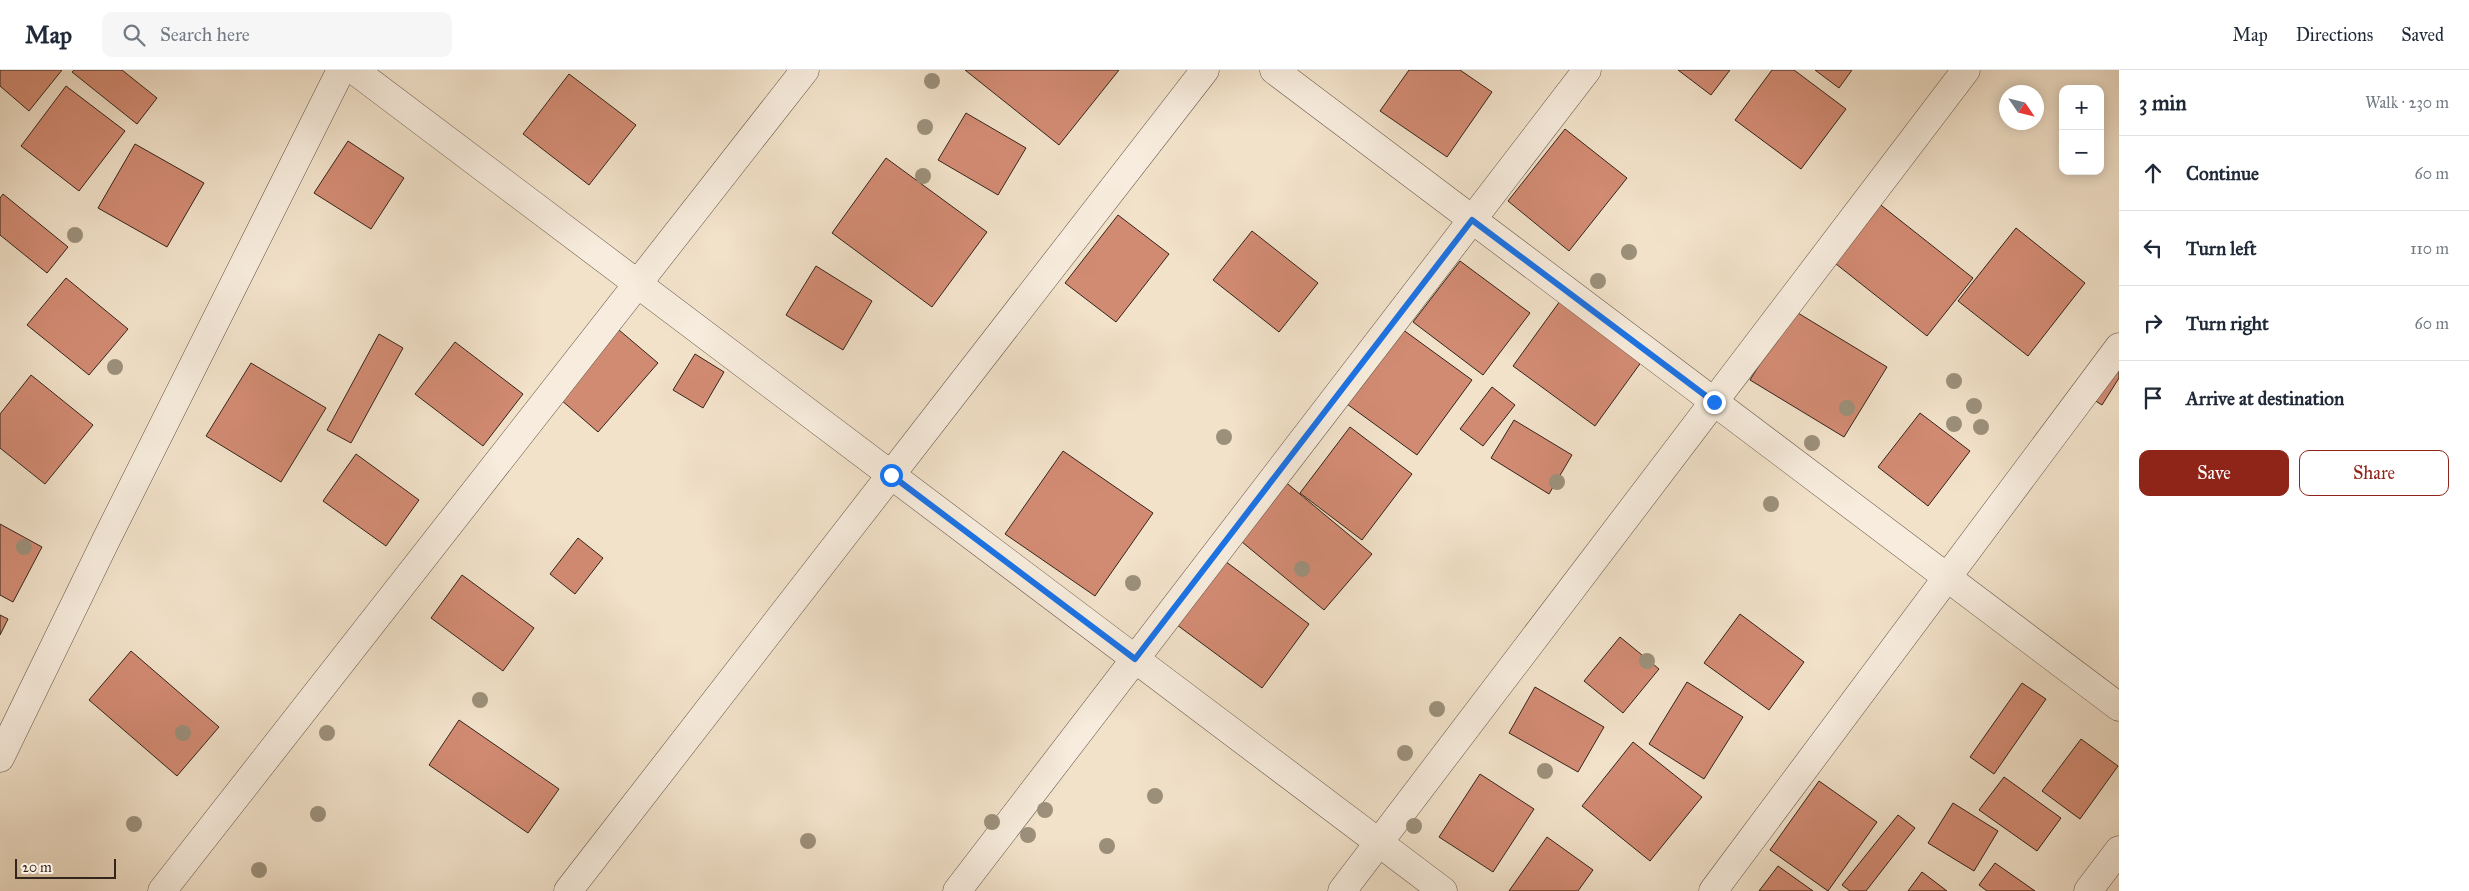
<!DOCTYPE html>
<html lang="en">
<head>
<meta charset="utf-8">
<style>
	body { margin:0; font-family:"IM FELL Great Primer",serif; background:#f6f6f7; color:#1f2937 }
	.controls { position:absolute; right:15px; top:15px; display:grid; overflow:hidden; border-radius:10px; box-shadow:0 2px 12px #0003 }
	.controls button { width:45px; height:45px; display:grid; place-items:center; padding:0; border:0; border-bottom:1px solid #e0e1e3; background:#fff; color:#1f2937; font:25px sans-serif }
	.compass { position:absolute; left:1999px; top:15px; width:45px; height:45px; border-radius:50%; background:#fff; box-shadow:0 2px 12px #0003; rotate:125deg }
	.scale { position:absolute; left:15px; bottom:12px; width:101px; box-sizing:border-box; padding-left:5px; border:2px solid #35241a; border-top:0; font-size:14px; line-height:18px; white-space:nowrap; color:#35241a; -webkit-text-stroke:4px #f7ecdd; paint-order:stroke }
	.stop { position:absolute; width:15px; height:15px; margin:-11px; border:4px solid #1a73e8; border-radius:50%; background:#fff }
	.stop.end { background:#1a73e8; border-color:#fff; box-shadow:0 1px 5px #0008 }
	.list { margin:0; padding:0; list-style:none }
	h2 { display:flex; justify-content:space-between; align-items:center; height:65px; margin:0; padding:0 20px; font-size:21px }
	h2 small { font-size:16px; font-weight:400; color:#747a83 }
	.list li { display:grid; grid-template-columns:32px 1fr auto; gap:15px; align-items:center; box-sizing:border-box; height:75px; padding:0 20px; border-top:1px solid #e0e1e3 }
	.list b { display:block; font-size:19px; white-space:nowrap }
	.list em { font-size:16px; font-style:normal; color:#747a83 }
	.actions { display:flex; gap:10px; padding:15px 20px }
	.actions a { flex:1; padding:11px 0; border:1px solid #8f2418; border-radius:10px; text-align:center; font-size:18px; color:#8f2418 }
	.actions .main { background:#8f2418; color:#fff }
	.icon { flex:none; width:28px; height:28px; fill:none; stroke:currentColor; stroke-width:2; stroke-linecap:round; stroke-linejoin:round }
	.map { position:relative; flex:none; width:2119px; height:821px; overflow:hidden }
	header { display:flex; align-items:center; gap:30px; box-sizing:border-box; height:70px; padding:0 25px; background:#fff; border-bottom:1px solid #e0e1e3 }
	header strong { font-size:24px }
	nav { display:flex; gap:28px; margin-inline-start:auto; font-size:18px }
	.search { width:350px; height:45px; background:#f6f6f7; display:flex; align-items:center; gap:12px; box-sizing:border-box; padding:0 18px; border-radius:10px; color:#747a83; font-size:19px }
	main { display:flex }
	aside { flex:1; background:#fff }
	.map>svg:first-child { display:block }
	.building { fill:#d28b73; stroke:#35241a }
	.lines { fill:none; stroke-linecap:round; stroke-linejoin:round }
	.minor-casing { stroke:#645446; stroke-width:29 }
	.minor { stroke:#f7ecdd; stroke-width:28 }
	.tree { fill:#9c907b }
	.route { stroke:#1a73e8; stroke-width:6 }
</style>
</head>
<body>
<header>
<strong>Map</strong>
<div class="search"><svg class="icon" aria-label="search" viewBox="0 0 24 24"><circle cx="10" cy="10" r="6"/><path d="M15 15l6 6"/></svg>Search here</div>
<nav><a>Map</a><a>Directions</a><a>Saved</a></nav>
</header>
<main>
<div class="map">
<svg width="2119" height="821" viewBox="0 0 2119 821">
	<rect width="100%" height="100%" fill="#f2e2ca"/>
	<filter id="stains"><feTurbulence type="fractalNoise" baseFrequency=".004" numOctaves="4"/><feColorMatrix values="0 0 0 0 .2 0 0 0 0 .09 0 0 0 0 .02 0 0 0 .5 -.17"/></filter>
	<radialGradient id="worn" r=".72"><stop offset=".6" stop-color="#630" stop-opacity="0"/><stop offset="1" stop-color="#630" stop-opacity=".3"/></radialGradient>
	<g class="building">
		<path d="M0,0H62L29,41L0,16Z"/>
		<path d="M74,0H122L157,28L137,54L72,2Z"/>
		<path d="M965,0H1119L1059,75Z"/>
		<path d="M1409,0H1460L1492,22L1447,87L1380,41Z"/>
		<path d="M1678,0H1730L1711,25Z"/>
		<path d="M1772,0H1794L1846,39L1801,99L1735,50Z"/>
		<path d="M1815,0H1852L1839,18Z"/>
		<path d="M569,4L636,55L589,115L523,64Z"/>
		<path d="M66,16L125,61L79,121L21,76Z"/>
		<path d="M966,43L1026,78L998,125L938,90Z"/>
		<path d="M1565,59L1627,108L1569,181L1508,131Z"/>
		<path d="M348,71L404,108L371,159L314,123Z"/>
		<path d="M135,74L204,113L167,177L98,138Z"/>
		<path d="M886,88L987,162L932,237L832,163Z"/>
		<path d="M3,124L68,177L47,203L0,165V128Z"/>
		<path d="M1877,132L1973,208L1927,266L1831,190Z"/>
		<path d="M1118,145L1169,184L1116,252L1065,213Z"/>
		<path d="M2016,158L2085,213L2028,286L1958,231Z"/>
		<path d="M1252,161L1318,213L1279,262L1213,210Z"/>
		<path d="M1460,191L1530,243L1483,305L1413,252Z"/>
		<path d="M816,196L872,231L843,280L786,245Z"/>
		<path d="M66,208L128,259L89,305L27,255Z"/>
		<path d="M1560,231L1642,291L1595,356L1513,296Z"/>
		<path d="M1793,240L1887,297L1844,367L1750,310Z"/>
		<path d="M1402,259L1472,310L1417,385L1347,334Z"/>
		<path d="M619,260L658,293L598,362L560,329Z"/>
		<path d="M379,264L403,278L351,373L327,360Z"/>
		<path d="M455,272L523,324L483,376L415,324Z"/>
		<path d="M695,284L724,302L703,338L673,320Z"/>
		<path d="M2119,290V308L2102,335L2094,330Z"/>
		<path d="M251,293L326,338L281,412L206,366Z"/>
		<path d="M31,305L93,355L45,414L0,378V344Z"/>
		<path d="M1492,317L1515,335L1483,376L1460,359Z"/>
		<path d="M1920,343L1970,381L1928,436L1878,397Z"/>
		<path d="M1514,350L1572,385L1549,424L1491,388Z"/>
		<path d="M1350,357L1412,404L1362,470L1300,423Z"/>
		<path d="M1063,381L1153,443L1095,526L1005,464Z"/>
		<path d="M356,384L419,430L386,476L323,431Z"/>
		<path d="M1283,410L1372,484L1324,540L1236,467Z"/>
		<path d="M0,454L42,477L13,532L0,525Z"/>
		<path d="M578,468L603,488L575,524L550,504Z"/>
		<path d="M1217,485L1309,554L1262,618L1169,549Z"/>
		<path d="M462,505L534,558L503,601L431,548Z"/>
		<path d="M1740,544L1804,592L1769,640L1704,593Z"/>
		<path d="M0,545L8,549L0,565Z"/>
		<path d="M1620,567L1659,599L1623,643L1584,611Z"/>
		<path d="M131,581L219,657L177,706L89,630Z"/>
		<path d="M1687,612L1743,647L1704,709L1649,674Z"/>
		<path d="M2022,613L2046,629L1994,704L1970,687Z"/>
		<path d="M1535,617L1604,657L1578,702L1509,663Z"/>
		<path d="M459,650L559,719L528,763L429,695Z"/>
		<path d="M2081,669L2118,696L2080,749L2042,721Z"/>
		<path d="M1633,672L1702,727L1650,791L1582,736Z"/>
		<path d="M1480,704L1534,739L1493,802L1439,767Z"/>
		<path d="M2004,707L2061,748L2037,781L1979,740Z"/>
		<path d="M1819,711L1877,752L1828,821L1770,780Z"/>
		<path d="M1953,733L1998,761L1974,801L1928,773Z"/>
		<path d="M1898,745L1915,758L1866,821H1850L1842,815Z"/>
		<path d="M1547,767L1593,800L1578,821H1509Z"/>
		<path d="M1995,793L2035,821H1987L1979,815Z"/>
		<path d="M1778,796L1813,821H1759Z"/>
		<path d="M1922,802L1947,821H1908Z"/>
	</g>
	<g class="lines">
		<g class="minor-casing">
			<g id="minor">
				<path d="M354,0L1443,821"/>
				<path d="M1274,0L2119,637"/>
				<path d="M0,688L107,468L341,0"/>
				<path d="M162,821L805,0"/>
				<path d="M568,821L1205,0"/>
				<path d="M957,821L1587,0"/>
				<path d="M1342,821L1966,0"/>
				<path d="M1713,821L2119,277"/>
				<path d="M2088,821L2119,780"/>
			</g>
		</g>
		<use href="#minor" class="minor"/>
	</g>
	<g class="tree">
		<circle cx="932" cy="11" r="8"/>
		<circle cx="925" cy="57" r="8"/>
		<circle cx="923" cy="106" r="8"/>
		<circle cx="75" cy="165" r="8"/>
		<circle cx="1629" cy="182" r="8"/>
		<circle cx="1598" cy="211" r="8"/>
		<circle cx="115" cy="297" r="8"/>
		<circle cx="1954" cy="311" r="8"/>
		<circle cx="1974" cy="336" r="8"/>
		<circle cx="1847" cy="338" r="8"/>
		<circle cx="1954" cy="354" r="8"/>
		<circle cx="1981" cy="357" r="8"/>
		<circle cx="1224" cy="367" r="8"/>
		<circle cx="1812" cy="373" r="8"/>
		<circle cx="1557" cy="412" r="8"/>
		<circle cx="1771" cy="434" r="8"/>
		<circle cx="24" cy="477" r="8"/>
		<circle cx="1302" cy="499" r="8"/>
		<circle cx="1133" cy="513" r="8"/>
		<circle cx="1647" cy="591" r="8"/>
		<circle cx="480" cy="630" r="8"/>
		<circle cx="1437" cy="639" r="8"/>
		<circle cx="183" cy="663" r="8"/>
		<circle cx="327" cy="663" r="8"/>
		<circle cx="1405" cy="683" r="8"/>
		<circle cx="1545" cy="701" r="8"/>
		<circle cx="1155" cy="726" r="8"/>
		<circle cx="1045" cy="740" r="8"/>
		<circle cx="318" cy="744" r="8"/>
		<circle cx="992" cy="752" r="8"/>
		<circle cx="134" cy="754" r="8"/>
		<circle cx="1414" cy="756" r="8"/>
		<circle cx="1028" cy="765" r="8"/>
		<circle cx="808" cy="771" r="8"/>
		<circle cx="1107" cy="776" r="8"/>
		<circle cx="259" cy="800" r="8"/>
	</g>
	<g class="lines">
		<path class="route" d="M891,405L1135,589L1472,150L1714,332"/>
	</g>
	<rect width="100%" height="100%" filter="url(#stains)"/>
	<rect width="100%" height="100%" fill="url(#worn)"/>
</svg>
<div class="controls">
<button>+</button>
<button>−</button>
</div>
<svg class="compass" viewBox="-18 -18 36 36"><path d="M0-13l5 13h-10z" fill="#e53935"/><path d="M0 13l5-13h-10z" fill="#747a83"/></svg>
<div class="scale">20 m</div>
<div class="stop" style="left:891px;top:405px"></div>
<div class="stop end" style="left:1714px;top:332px"></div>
</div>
<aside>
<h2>3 min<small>Walk · 230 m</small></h2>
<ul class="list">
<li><svg class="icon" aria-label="ahead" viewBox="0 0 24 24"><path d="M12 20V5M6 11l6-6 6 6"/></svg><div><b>Continue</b></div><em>60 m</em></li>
<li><svg class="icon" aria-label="left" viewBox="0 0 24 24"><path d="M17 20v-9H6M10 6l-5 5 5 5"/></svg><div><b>Turn left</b></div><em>110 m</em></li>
<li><svg class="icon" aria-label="right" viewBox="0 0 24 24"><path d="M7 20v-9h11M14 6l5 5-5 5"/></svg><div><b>Turn right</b></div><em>60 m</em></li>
<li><svg class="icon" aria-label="arrive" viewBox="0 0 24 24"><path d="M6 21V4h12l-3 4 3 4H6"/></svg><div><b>Arrive at destination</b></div></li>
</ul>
<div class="actions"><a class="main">Save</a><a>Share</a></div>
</aside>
</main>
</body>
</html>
